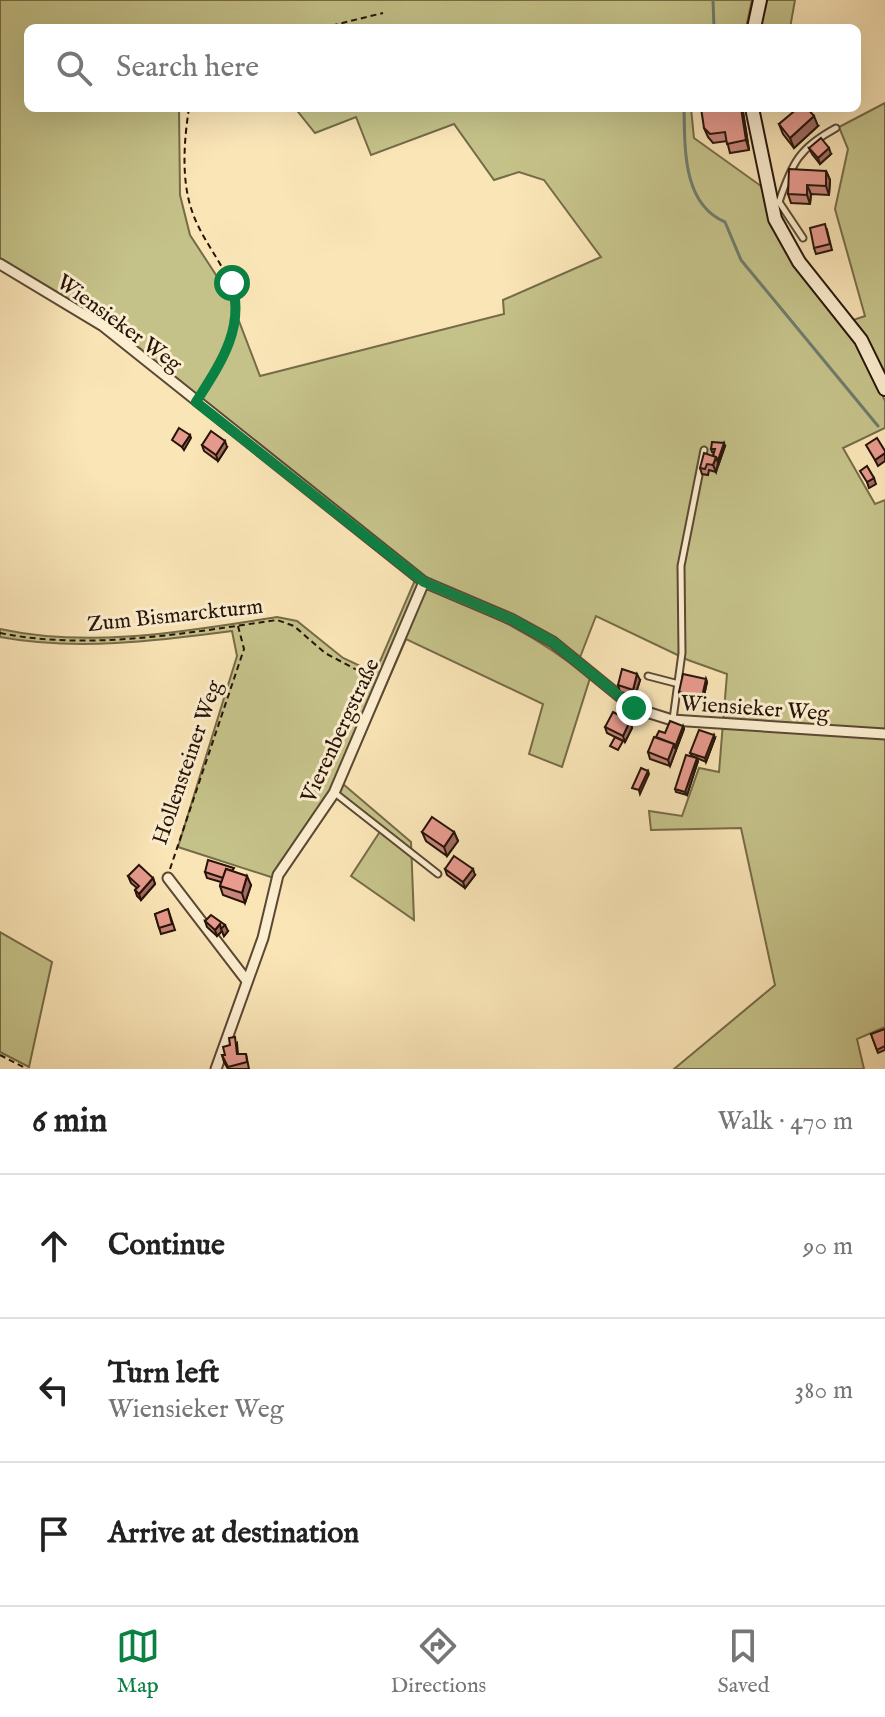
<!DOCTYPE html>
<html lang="en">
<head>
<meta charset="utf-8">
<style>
	body { margin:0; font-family:"IM FELL English",serif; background:#f2f2f2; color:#222 }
	.stop { position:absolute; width:24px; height:24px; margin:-18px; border:6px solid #0b8043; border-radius:50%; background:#fff }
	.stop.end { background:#0b8043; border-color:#fff; box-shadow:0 2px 8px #0008 }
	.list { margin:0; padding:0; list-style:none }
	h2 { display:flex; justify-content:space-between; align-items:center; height:104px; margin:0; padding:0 32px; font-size:34px }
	h2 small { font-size:26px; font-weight:400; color:#767676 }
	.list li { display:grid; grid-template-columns:52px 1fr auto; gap:24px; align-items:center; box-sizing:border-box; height:144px; padding:0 32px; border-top:2px solid #e0e0e0 }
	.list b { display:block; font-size:30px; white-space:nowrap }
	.list p { margin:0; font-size:26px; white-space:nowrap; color:#767676 }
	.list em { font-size:26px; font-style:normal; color:#767676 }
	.icon { flex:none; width:44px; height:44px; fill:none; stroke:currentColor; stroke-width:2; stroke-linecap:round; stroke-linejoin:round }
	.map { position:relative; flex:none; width:885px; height:1069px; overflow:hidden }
	.search { position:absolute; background:#fff; box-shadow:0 8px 32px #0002; left:24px; right:24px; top:24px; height:88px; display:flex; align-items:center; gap:20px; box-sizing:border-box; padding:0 28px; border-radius:12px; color:#767676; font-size:30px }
	.sheet { height:536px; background:#fff }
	nav { display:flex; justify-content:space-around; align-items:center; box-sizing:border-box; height:112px; border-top:2px solid #e0e0e0; background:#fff; font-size:22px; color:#767676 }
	nav a { display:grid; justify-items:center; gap:4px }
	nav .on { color:#0b8043 }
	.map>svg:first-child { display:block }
	.green { fill:#c5c289; stroke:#766b48; stroke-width:2 }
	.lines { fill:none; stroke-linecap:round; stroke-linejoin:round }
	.stream { stroke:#6e7b6c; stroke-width:3 }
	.lane-casing { stroke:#5b4834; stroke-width:9 }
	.street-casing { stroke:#5b4834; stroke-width:13 }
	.secondary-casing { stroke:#261408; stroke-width:16 }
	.path { stroke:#261408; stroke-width:2; stroke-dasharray:6 4; stroke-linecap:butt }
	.lane { stroke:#fceed0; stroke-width:5 }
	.street { stroke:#fceed0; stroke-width:9 }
	.secondary { stroke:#fceed0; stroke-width:12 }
	.wall { fill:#c8857b; stroke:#261408; stroke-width:2 }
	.shaded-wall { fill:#a26c64; stroke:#261408; stroke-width:2 }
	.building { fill:#e89b8f; stroke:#261408; stroke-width:2 }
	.route { stroke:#0b8043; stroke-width:10 }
	.labels { text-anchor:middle; stroke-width:6; stroke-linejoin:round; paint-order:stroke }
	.street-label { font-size:22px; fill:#261408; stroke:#fceed0 }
</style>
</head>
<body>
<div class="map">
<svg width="885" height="1069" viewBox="0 0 885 1069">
	<rect width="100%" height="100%" fill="#fae5b7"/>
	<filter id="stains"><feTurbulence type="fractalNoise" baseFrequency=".0025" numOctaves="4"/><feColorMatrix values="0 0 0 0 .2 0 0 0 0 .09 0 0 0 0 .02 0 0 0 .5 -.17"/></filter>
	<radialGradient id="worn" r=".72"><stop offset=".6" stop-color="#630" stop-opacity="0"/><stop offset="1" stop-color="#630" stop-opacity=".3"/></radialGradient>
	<g class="green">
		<path d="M0,0H752L746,28H28V108H179L180,195L190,235L229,295L260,376L504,314L503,300L601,257L544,180L519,172L494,180L454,124L371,155L356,117L315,133L295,108H691L694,138L761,186L771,219L859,342L885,401V428L843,448L875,504L885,500V1027L857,1039L864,1069H674L775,985L741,828L651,830L649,811L682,816L699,768L719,772L727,674L688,660L596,616L579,660C532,623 472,611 423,577C280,478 156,339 0,260Z"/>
		<path d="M767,0H795L790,28H760Z"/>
		<path d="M885,103V379L853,320L865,316L835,209L848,149L839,127Z"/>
		<path d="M415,580C483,611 531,631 590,678L562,767L529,754L543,704L406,639L343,784L411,842L414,920L351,876L381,830L337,796L274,878L178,847L237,656L232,631C157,641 75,651 0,637V629C92,649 186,631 277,617L297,621L343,658L375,673Z"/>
		<path d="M0,932L52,962L29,1067L0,1052Z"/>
	</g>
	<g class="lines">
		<g class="stream">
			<path d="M713,0L714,28"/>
			<path d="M684,108C685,147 682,204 725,222L741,260L878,426"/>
		</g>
		<g class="lane-casing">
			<g id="lane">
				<path d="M779,202L803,238"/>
				<path d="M774,203L779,202C792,163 799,148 836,128"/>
				<path d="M648,676L675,683"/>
				<path d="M673,719L682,653L681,566L704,450"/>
				<path d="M335,793L438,874"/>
			</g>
		</g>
		<g class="street-casing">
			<g id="street">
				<path d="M0,264L103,326L424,582L511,619L553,642L634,708L672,720L885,734"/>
				<path d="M168,878L247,981"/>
				<path d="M216,1069L263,938L278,875L334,793L424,582"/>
			</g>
		</g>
		<g class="secondary-casing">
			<g id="secondary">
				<path d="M754,28L760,0"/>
				<path d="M752,108L775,219L799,262L861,340L885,389"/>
			</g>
		</g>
		<g class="path">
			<path d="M322,28L383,13"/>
			<path d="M189,108C184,140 181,180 192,211C205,251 245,283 236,329C231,351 213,374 201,394"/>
			<path d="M0,633C90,651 186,633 277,620L294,626L325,653L374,679"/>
			<path d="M170,869L244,649L238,626"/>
			<path d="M0,1055L27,1069"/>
		</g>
		<use href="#lane" class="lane"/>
		<use href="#street" class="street"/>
		<use href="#secondary" class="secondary"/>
	</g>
	<g class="wall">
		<path d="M743,112L749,150L730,153L727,141L713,143L708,137L704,128Z"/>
		<path d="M779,124L818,126L794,148L783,134Z"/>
		<path d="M809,148L831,154L820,164L812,154Z"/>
		<path d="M826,171L830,180L829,195L811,194L810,204L791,203L788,194Z"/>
		<path d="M827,230L832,250L816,254L814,248Z"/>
		<path d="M202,445L227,447L218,461L204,451Z"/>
		<path d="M725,446L716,472L709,470L708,475L702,474L700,468L713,456L714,452H712L711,449Z"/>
		<path d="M706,679L707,682L703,700L680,695L679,692Z"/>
		<path d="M640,680L635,696L620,692L618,685Z"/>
		<path d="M630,721L632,728L625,742L607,733L605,727Z"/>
		<path d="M683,726L684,729L670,766L650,759L648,752L656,737Z"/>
		<path d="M715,738L706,762L692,756L690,753Z"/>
		<path d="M698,761L687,795L676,792L675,789Z"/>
		<path d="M422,832H454L458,841L447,856L426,841Z"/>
		<path d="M445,869L475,875L465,888L447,875Z"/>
		<path d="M205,872H235L251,885L245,903L223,895L220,886L221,882L207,878Z"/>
		<path d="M128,876L153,878L155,884L141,900L137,896L135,890L137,888L131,883Z"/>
		<path d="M168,909L175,930L161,934L155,914Z"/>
		<path d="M205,921L228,931L224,936L222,931L217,936L207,927Z"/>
		<path d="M885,1029V1050L878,1053L871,1034Z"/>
		<path d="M237,1043L238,1054H246L249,1069H228L224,1062L222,1055H225Z"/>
	</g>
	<g class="shaded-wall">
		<path d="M741,108L743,112L749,150L746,140Z"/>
		<path d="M814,116L818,126L794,148L790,138Z"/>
		<path d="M829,148L831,154L820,164L818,158Z"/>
		<path d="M826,171L830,180L829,195L826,186Z"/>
		<path d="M807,185L811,194L810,204L807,195Z"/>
		<path d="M190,435L191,438L184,450L182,447Z"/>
		<path d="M225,441L227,447L218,461L216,455Z"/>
		<path d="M724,443L725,446L719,463L718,460Z"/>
		<path d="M885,453V461L878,466L875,460Z"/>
		<path d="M716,457L718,463L716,472L713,465Z"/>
		<path d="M874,478L876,484L869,488L867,482Z"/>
		<path d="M637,674L640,680L635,696L633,690Z"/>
		<path d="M706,679L707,682L703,700L702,697Z"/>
		<path d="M630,721L632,728L625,742L623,736Z"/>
		<path d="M683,726L684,729L676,750L675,747Z"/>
		<path d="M714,735L715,738L706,762L705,758Z"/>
		<path d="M674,744L676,750L670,766L668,760Z"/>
		<path d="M697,758L698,761L687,795L685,792Z"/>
		<path d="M648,771L649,774L640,794L639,790Z"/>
		<path d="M454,832L458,841L447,856L444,847Z"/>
		<path d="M473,869L475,875L465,888L463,882Z"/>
		<path d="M247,876L251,885L245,903L242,893Z"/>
		<path d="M153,878L155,884L141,900L139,894Z"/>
		<path d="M220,924L225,925L228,931L224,936L222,931L217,936L215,930Z"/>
	</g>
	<g class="building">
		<path d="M701,108H741L746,140L727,144L725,132L710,134L704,128Z"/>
		<path d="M798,108H807L814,116L790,138L779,124Z"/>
		<path d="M821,138L829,148L818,158L809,148Z"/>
		<path d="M789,169L826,171V186L807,185V195L788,194Z"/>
		<path d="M825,224L830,244L814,248L810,228Z"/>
		<path d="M179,428L190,435L182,447L172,440Z"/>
		<path d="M211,431L225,441L216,455L202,445Z"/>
		<path d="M877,438L885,451V453L875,460L866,445Z"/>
		<path d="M712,442L724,443L718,460L716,457L713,456L715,449H711Z"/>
		<path d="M704,453L716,457L713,465L707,464L705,469L700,468Z"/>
		<path d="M867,466L874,478L867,482L860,471Z"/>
		<path d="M622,669L637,674L633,690L618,685Z"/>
		<path d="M683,674L706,679L702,697L679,692Z"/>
		<path d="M613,712L630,721L623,736L605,727Z"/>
		<path d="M670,721L683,726L675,747L674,744L656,737L659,731L665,733Z"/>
		<path d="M699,730L714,735L705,758L690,753Z"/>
		<path d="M615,737L623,741L618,750L610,746Z"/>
		<path d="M654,737L674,744L668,760L648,752Z"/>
		<path d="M686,755L697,758L685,792L675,789Z"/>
		<path d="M641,768L648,771L639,790L632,788Z"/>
		<path d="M432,817L454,832L444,847L422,832Z"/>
		<path d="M454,856L473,869L463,882L445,869Z"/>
		<path d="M208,860L234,868L232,871L226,869L223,878L205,872Z"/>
		<path d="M139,865L153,878L139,894L135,890L139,886L128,876Z"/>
		<path d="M226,869L247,876L242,893L220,886Z"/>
		<path d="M168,909L172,924L159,928L155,914Z"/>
		<path d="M211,915L225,925L221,929L220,924L215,930L205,921Z"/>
		<path d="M885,1029V1046L877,1050L871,1034Z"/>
		<path d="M235,1037L237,1054H246L247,1062L228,1067L222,1055H225L223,1047L230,1045L229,1038Z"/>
	</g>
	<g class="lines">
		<path class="route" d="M232,283C245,329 220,364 196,402L424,582L511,619L553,642L634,708"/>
	</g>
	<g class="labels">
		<g class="street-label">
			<text transform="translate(120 322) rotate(36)" y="8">Wiensieker Weg</text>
			<text transform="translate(175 614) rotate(-6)" y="8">Zum Bismarckturm</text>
			<text transform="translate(755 707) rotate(4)" y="8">Wiensieker Weg</text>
			<text transform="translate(339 730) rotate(-65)" y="8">Vierenbergstraße</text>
			<text transform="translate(186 762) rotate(-71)" y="8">Hollensteiner Weg</text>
		</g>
	</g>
	<rect width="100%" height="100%" filter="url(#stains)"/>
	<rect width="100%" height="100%" fill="url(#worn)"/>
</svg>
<div class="stop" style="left:232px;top:283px"></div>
<div class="stop end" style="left:634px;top:708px"></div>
<div class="search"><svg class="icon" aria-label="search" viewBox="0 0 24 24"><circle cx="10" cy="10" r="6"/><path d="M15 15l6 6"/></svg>Search here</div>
</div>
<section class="sheet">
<h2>6 min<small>Walk · 470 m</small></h2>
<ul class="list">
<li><svg class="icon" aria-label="ahead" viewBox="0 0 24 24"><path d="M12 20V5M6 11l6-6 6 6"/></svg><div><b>Continue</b></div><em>90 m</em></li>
<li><svg class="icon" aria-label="left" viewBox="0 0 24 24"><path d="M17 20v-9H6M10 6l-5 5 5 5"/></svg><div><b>Turn left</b><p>Wiensieker Weg</p></div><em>380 m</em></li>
<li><svg class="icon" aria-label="arrive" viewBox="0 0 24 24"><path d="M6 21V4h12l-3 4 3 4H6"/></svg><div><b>Arrive at destination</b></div></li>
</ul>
</section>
<nav>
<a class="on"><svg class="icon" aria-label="map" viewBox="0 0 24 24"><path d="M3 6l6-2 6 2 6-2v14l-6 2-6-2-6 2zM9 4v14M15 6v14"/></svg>Map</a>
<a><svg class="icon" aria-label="directions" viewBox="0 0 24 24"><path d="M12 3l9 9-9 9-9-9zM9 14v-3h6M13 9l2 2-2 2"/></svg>Directions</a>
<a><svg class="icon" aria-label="saved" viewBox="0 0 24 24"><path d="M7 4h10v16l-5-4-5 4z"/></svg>Saved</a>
</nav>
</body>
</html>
